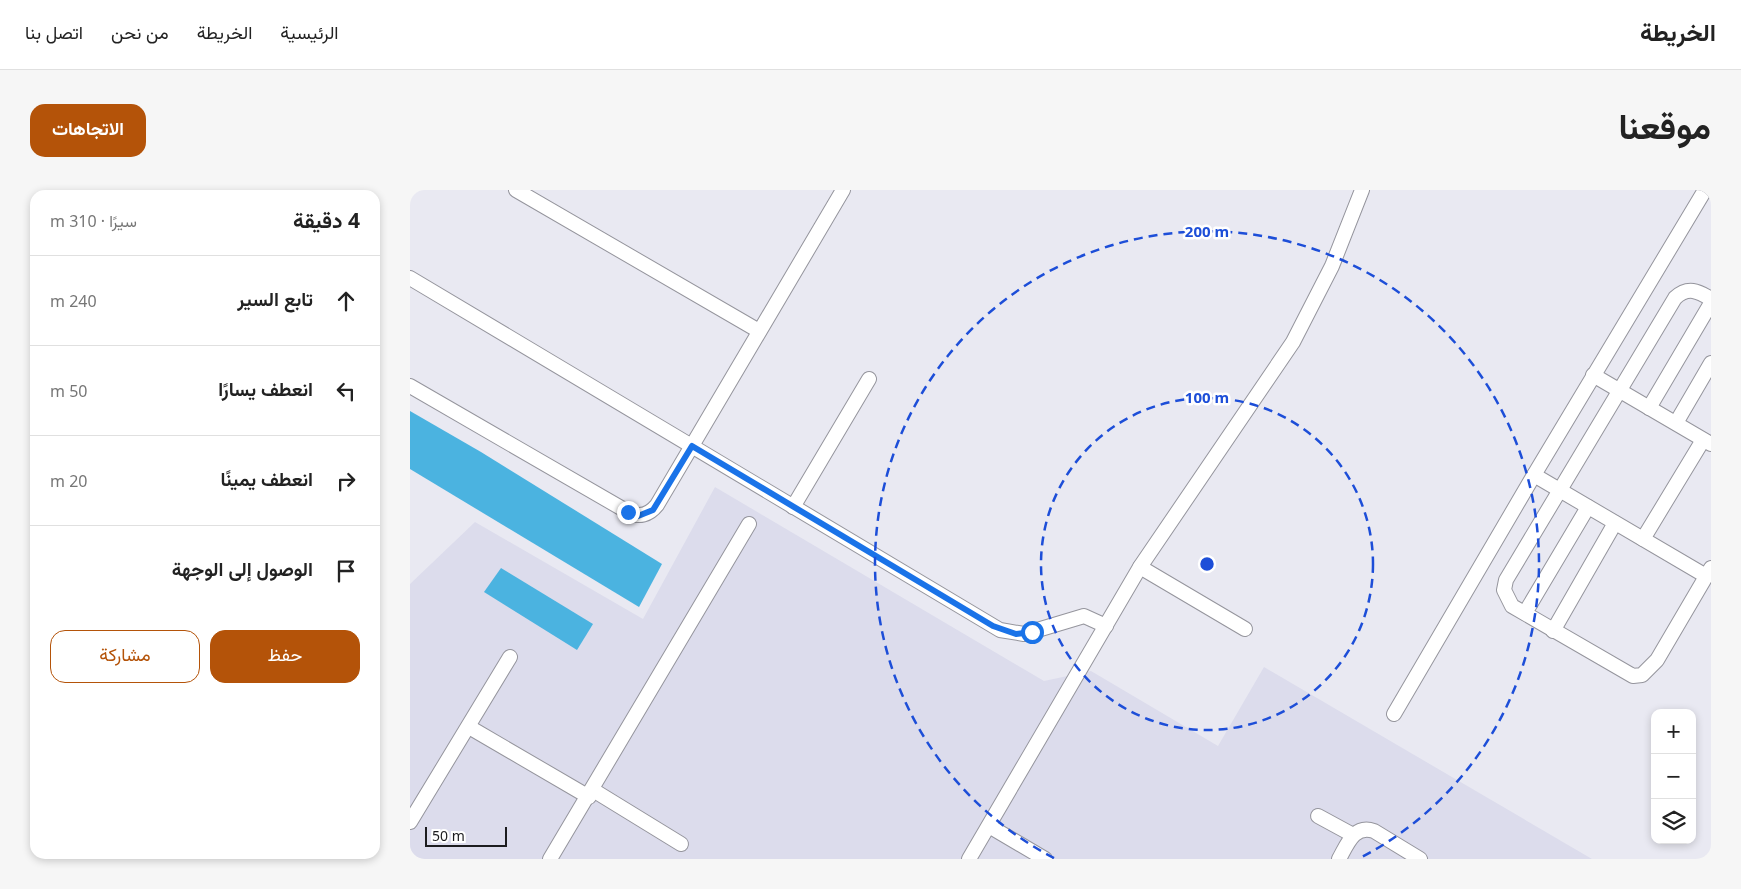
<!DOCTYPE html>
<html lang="ar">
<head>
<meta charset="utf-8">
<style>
	body { margin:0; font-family:"Noto Sans",Vazirmatn,sans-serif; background:#f6f6f6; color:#222; direction:rtl }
	.controls { position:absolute; right:15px; bottom:15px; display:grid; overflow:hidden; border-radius:10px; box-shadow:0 2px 8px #0003 }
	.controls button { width:45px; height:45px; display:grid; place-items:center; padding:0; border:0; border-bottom:1px solid #e0e0e0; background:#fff; color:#222; font:25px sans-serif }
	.scale { position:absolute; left:15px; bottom:12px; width:82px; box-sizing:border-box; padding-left:5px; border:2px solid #1c1c1f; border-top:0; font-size:14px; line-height:18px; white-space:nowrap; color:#1c1c1f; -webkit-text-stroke:4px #fff; paint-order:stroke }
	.stop { position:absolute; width:15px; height:15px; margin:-11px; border:4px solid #1a73e8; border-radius:50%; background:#fff }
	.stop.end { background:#1a73e8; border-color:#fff; box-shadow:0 1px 5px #0008 }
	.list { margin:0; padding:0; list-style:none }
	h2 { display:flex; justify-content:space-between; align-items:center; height:65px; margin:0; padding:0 20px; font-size:21px }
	h2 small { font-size:16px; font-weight:400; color:#767676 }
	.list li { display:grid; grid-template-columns:32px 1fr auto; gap:15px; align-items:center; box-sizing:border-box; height:90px; padding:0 20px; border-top:1px solid #e0e0e0 }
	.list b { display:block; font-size:19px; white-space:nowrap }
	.list em { font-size:16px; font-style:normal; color:#767676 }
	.actions { display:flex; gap:10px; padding:15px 20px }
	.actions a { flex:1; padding:11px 0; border:1px solid #b45309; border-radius:15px; text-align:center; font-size:18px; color:#b45309 }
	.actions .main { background:#b45309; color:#fff }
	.icon { flex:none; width:28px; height:28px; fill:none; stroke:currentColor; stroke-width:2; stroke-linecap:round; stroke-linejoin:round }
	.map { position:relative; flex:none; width:1301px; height:669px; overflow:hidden; direction:ltr; border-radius:15px }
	header { display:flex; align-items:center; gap:30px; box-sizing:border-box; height:70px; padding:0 25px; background:#fff; border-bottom:1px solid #e0e0e0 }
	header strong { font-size:24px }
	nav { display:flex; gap:28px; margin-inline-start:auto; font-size:18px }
	.intro { display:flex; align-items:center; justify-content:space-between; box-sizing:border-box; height:120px; padding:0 30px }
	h1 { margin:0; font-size:35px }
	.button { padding:12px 22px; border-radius:15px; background:#b45309; color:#fff; font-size:18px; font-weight:700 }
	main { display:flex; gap:30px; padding:0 30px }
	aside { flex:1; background:#fff; border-radius:15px; box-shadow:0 2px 8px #0003 }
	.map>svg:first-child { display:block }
	.built { fill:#dcdcec }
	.water { fill:#4bb3e0 }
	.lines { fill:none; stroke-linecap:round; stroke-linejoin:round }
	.minor-casing { stroke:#95959d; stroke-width:16 }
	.minor { stroke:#fff; stroke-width:14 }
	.route { stroke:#1a73e8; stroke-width:6 }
	.ring { fill:none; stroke:#1d4ed8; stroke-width:2.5; stroke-dasharray:9 6 }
	.centre { fill:#1d4ed8; stroke:#fff; stroke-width:2.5 }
	.ring-label { font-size:15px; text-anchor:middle; font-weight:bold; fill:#1d4ed8; stroke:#fff; stroke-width:5; stroke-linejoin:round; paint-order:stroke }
</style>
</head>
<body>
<header>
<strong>الخريطة</strong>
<nav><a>الرئيسية</a><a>الخريطة</a><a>من نحن</a><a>اتصل بنا</a></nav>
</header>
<div class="intro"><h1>موقعنا</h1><a class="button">الاتجاهات</a></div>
<main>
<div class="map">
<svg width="1301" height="669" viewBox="0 0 1301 669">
	<rect width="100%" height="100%" fill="#e9e9f2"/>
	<path class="built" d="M305,297L634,491L681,481L808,556L854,477L1182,669H0V394L65,332L233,429Z"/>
	<g class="water">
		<path d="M0,221L71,262L252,374L229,417L0,279Z"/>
		<path d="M91,378L183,434L167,460L74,402Z"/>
	</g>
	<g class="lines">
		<g class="minor-casing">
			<g id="minor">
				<path d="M106,0L349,141"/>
				<path d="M0,88L590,440L614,444L674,426L696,436"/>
				<path d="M1301,109C1288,101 1278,96 1265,108L1096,390L1094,400L1102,416L1223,486L1232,485L1247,470L1301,378"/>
				<path d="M1183,185L1301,254"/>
				<path d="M0,196L218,322C229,328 239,325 247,315L433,0"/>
				<path d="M1239,218L1301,113"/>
				<path d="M1266,233L1301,173"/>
				<path d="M1124,285L1296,386"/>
				<path d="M383,317L459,189"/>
				<path d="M1233,349L1293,250"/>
				<path d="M730,377L835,439"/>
				<path d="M1115,423L1178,317"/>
				<path d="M1143,441L1205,333"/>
				<path d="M984,524L1124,285L1295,0"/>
				<path d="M59,537L179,607"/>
				<path d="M183,600L271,654"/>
				<path d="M908,626L943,645"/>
				<path d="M0,632L100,467"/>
				<path d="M579,636L635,669"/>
				<path d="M140,669L339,334"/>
				<path d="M559,669L730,377L883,152L922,76L952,0"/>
				<path d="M929,669C937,655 944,634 964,641L1010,669"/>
			</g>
		</g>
		<use href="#minor" class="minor"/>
	</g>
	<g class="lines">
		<path class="route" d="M218,322L228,326L243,320L282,256L583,436L606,444L622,442"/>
	</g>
	<g class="ring">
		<circle cx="797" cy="374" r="166"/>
		<path d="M644 668A332 332 0 1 1 950 668"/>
	</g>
	<circle cx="797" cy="374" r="8" class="centre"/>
	<g class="ring-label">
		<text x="797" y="47">200 m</text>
		<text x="797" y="213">100 m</text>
	</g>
</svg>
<div class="controls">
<button>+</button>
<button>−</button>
<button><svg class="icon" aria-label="layers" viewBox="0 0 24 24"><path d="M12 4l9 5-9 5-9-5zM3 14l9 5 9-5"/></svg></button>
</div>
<div class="scale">50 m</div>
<div class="stop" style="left:622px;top:442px"></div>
<div class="stop end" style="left:218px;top:322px"></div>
</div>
<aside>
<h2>4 دقيقة<small>سيرًا · 310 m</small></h2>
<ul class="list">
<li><svg class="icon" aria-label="ahead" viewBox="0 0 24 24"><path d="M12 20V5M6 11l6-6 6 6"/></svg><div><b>تابع السير</b></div><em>240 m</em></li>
<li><svg class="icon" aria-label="left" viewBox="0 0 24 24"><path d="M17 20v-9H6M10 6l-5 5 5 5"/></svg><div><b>انعطف يسارًا</b></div><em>50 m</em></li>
<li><svg class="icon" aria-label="right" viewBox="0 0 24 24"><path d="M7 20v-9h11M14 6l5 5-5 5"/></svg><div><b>انعطف يمينًا</b></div><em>20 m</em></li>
<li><svg class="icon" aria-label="arrive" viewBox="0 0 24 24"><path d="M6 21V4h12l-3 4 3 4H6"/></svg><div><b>الوصول إلى الوجهة</b></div></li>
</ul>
<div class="actions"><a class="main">حفظ</a><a>مشاركة</a></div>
</aside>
</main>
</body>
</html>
